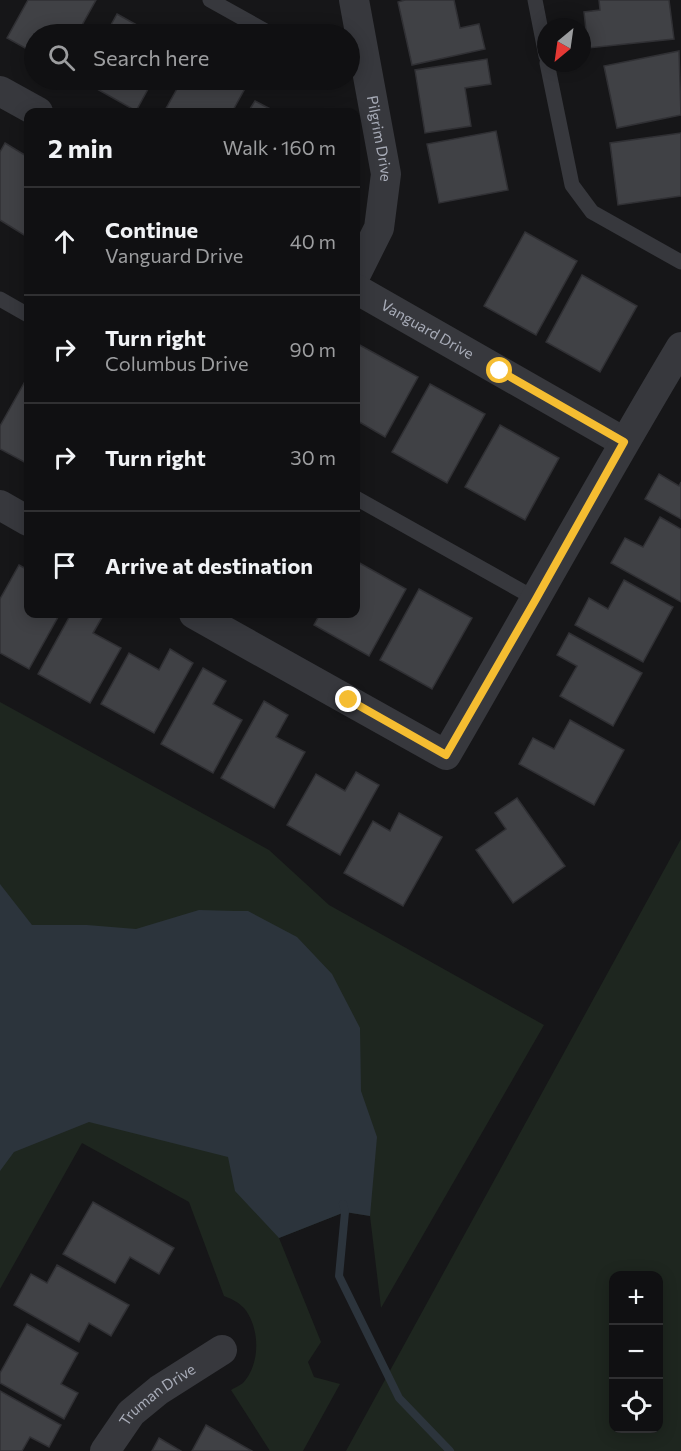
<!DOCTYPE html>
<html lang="en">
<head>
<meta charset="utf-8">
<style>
	body { margin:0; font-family:Commissioner,sans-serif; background:#1e1e20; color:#f1f3f6 }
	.controls { position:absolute; right:18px; bottom:18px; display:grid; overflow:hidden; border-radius:12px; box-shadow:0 3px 15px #0003 }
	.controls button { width:54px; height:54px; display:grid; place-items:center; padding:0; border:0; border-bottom:2px solid #303032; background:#101012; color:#f1f3f6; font:30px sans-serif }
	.compass { position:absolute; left:537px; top:18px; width:54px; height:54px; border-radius:50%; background:#101012; box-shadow:0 3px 15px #0003; rotate:209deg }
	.stop { position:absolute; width:18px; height:18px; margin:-14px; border:4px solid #f5bd31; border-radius:50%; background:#fff }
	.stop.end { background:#f5bd31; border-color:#fff; box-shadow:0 2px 6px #0008 }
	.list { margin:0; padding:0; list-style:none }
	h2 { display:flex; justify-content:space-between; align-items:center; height:78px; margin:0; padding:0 24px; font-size:26px }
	h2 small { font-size:20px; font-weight:400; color:#9c9d9f }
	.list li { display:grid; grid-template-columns:39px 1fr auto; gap:18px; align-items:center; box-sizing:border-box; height:108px; padding:0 24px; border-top:2px solid #303032 }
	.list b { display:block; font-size:22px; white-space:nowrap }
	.list p { margin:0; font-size:20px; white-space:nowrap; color:#9c9d9f }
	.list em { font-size:20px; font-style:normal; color:#9c9d9f }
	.icon { flex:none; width:33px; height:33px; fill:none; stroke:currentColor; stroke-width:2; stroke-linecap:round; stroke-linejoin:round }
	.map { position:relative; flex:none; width:681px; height:1451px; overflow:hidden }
	.search { position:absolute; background:#101012; box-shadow:0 3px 15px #0003; left:24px; top:24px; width:336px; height:66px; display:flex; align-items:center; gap:15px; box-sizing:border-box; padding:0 21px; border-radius:33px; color:#9c9d9f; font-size:22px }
	.panel { position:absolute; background:#101012; box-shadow:0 3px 15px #0003; left:24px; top:108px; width:336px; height:510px; border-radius:12px }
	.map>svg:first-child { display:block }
	.green { fill:#1e261f; fill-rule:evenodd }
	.water { fill:#2c343c }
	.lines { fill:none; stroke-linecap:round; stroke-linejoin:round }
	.stream { stroke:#2c343c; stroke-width:8 }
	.building { fill:#404145; stroke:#303034; stroke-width:1.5 }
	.service { stroke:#37383d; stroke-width:15 }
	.minor { stroke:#37383d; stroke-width:30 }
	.route { stroke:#f5bd31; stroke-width:8 }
	.labels { text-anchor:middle; stroke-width:6; stroke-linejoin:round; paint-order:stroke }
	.street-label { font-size:15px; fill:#a8acb8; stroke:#111113 }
</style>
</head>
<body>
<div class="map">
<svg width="681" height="1451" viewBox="0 0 681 1451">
	<rect width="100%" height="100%" fill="#161618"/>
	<g class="green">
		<path d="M0,702L269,850L329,905L544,1025L381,1308L370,1216L345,1212L279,1238L321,1342L308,1362L314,1377L340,1384L303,1451H270L231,1390C234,1388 239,1386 243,1383C261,1364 260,1327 244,1308C238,1302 232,1299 224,1296L189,1202L82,1143L0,1289Z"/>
		<path d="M681,839V1451H346ZM614,1276H658V1428H614Z"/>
	</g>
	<path class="water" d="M0,884L32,925H87L136,929L199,910L235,911H248L297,937L332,974L360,1028L361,1091L377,1137L370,1216L345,1212L279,1238L235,1191L228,1157L89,1122L14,1152L0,1171Z"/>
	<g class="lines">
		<path class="stream" d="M343,1204L345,1212L339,1276L399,1398L450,1451"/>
	</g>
	<g class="building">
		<path d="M28,0H96L77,34H34V53L7,38Z"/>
		<path d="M405,0H454L460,28L479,24L485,49L412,65L398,2Z"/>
		<path d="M599,0H669L674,39L588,48L584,12L600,10Z"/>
		<path d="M117,14L153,34H106Z"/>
		<path d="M679,51L681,115L617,128L604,66Z"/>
		<path d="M487,59L491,84L465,88L471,126L425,133L415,70Z"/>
		<path d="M81,80H153L136,111Z"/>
		<path d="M182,80H242L248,83L232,112H164Z"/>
		<path d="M255,101L276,112H248Z"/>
		<path d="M496,131L508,190L439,203L427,144Z"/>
		<path d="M681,133V196L618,205L610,143Z"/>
		<path d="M5,143L28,157V227L24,235L0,220V152Z"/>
		<path d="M525,232L577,261L536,335L484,306Z"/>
		<path d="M582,275L637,306L600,372L546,342Z"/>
		<path d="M356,343L418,377L385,437L356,420Z"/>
		<path d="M28,376V464L0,449V426Z"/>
		<path d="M430,384L485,414L447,483L392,452Z"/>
		<path d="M500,425L559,458L525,520L465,487Z"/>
		<path d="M659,474L679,486L681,482V519L645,499Z"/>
		<path d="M660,517L681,529V602L611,563L625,538L643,547Z"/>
		<path d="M356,561L406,589L369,656L314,625L320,614H356Z"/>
		<path d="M19,565L28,570V614H52L58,617L29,669L0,653V599Z"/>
		<path d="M624,580L673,607L643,662L575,625L589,598L608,609Z"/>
		<path d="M419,589L472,618L432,689L380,660Z"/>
		<path d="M71,614H104L93,633L121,648L90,703L38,674Z"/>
		<path d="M569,633L642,673L613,726L560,696L577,666L557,655Z"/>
		<path d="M170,649L193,663L154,733L101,704L129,653L159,670Z"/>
		<path d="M203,668L226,681L213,704L242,720L213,773L161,744Z"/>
		<path d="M264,701L288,715L276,737L305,752L274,808L221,778Z"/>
		<path d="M570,720L624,750L594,805L519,764L533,738L554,749Z"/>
		<path d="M356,772L379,785L340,855L287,825L316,774L345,791Z"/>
		<path d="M517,798L565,866L513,903L476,850L506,829L495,813Z"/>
		<path d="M399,813L442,837L403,906L344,873L373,821L390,831Z"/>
		<path d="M93,1202L174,1248L159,1274L130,1257L115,1283L63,1254Z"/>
		<path d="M57,1265L129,1305L111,1336L89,1323L79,1342L14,1305L31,1274L47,1283Z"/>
		<path d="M27,1324L78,1353L61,1384L78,1393L64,1419L0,1383V1373Z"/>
		<path d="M0,1391L61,1425L49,1447L30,1437L22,1451H0Z"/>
		<path d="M206,1425L252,1451H192Z"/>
		<path d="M159,1438L181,1451H152Z"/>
	</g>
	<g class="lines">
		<g class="service">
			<path d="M210,0L271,34"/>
			<path d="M535,0L546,56"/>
			<path d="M547,63L572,185L592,212L681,262"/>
			<path d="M0,299L28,315"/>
			<path d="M356,498L536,599"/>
		</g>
		<g class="minor">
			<path id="s1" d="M354,0L386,174L379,228L356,274"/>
			<path d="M0,91L38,112"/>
			<path id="s2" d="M356,289L624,442"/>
			<path d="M0,505L28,521"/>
			<path d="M194,614L446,755C525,619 600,482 681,347"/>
			<path id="s3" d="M105,1451L131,1413L159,1390L222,1350"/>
		</g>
	</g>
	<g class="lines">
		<path class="route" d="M349,700L446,755L536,599L624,442L500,371"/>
	</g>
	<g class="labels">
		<g class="street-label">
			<text dy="5" stroke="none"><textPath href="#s1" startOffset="141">Pilgrim Drive</textPath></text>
			<text dy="5" stroke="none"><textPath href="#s2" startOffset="82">Vanguard Drive</textPath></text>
			<text dy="5" stroke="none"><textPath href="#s3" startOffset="78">Truman Drive</textPath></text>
		</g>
	</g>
</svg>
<div class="controls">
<button>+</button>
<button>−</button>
<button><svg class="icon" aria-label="locate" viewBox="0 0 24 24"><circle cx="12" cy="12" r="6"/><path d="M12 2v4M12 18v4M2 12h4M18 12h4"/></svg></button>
</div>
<svg class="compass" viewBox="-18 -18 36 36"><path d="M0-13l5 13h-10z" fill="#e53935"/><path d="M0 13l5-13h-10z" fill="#9c9d9f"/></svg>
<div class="stop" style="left:500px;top:371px"></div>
<div class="stop end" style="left:349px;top:700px"></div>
<div class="search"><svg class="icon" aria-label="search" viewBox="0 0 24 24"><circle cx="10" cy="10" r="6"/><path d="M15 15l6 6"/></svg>Search here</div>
<section class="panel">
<h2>2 min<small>Walk · 160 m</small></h2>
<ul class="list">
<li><svg class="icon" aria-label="ahead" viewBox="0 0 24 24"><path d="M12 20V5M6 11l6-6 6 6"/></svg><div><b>Continue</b><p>Vanguard Drive</p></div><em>40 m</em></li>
<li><svg class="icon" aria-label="right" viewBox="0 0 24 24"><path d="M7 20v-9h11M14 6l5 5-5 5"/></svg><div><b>Turn right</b><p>Columbus Drive</p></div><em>90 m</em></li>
<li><svg class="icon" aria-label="right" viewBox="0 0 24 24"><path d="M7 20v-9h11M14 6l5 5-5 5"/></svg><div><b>Turn right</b></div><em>30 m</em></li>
<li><svg class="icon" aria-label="arrive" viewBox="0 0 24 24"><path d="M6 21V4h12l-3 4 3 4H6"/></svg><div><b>Arrive at destination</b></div></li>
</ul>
</section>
</div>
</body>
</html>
